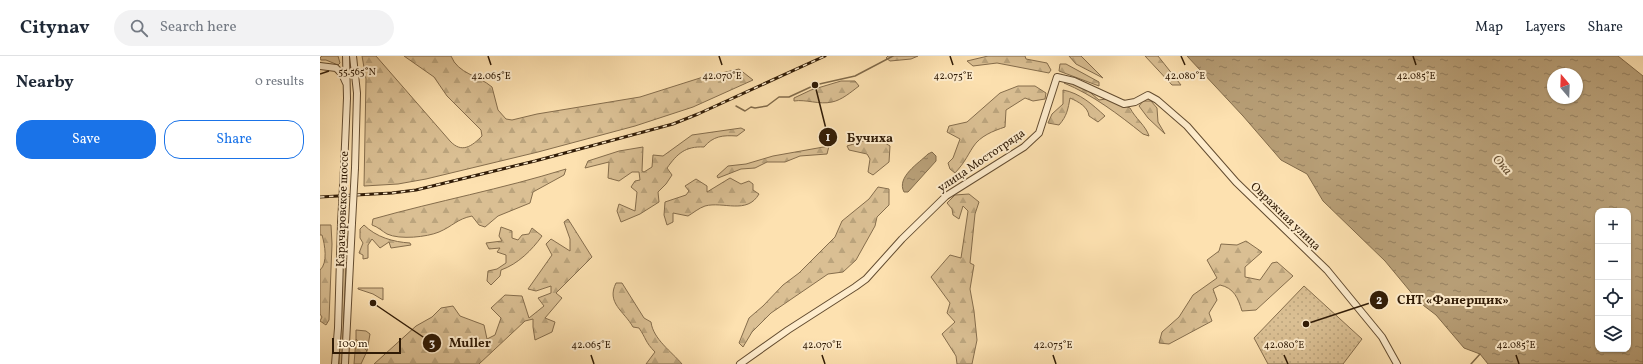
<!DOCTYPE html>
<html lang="en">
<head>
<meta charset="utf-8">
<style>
	body { margin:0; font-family:Vollkorn,serif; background:#f2f2f3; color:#1f2937 }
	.controls { position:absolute; right:12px; bottom:12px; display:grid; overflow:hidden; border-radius:8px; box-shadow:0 1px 3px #0004 }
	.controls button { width:36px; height:36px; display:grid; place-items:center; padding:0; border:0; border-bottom:1px solid #e0e1e3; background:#fff; color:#1f2937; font:20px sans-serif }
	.compass { position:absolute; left:1227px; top:12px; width:36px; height:36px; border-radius:50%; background:#fff; box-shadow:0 1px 3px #0004; rotate:341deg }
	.scale { position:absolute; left:12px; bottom:10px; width:69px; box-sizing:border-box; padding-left:4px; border:2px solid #301b06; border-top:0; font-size:11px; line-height:14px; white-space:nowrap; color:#301b06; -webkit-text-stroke:3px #feeccc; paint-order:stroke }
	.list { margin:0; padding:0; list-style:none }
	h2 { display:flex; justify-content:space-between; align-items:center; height:52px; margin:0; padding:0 16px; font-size:17px }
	h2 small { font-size:13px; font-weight:400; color:#747a83 }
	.actions { display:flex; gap:8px; padding:12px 16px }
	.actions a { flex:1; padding:9px 0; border:1px solid #1a73e8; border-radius:16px; text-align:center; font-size:14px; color:#1a73e8 }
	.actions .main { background:#1a73e8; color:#fff }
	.icon { flex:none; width:22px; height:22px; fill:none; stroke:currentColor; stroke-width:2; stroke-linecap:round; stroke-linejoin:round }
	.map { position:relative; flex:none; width:1323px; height:308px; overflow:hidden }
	header { display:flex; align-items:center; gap:24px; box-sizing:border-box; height:56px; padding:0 20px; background:#fff; border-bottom:1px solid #e0e1e3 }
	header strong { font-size:19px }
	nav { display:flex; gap:22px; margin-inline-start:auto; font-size:14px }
	.search { width:280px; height:36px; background:#f2f2f3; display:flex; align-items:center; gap:10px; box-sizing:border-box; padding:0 14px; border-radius:22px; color:#747a83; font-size:15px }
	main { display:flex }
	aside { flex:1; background:#fff }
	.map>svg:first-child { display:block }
	.grass { fill:#dabf93; stroke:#856d4c }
	.forest { fill:url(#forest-firs); stroke:#856d4c }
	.park { fill:url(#park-dots); stroke:#856d4c }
	.water { fill:url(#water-ripples); stroke:#816a49; fill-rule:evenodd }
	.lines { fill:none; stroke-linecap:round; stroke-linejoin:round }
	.stream { stroke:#816a49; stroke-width:1.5 }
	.minor-casing { stroke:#634c30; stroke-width:8 }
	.minor { stroke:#feeccc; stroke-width:6 }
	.rail-casing { stroke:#301b06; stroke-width:3 }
	.rail { stroke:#feeccc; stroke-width:1.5; stroke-dasharray:4.5; stroke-linecap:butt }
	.minor-bridge-casing { stroke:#634c30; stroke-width:8; stroke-linecap:butt }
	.minor-bridge { stroke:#feeccc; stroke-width:6 }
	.ticks { fill:none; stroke:#301b06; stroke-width:1.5 }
	.labels { text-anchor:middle; stroke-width:4; stroke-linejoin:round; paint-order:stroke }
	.street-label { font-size:12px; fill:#301b06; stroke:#feeccc }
	.water-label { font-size:13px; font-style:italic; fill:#664f33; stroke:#feeccc }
	.ticks-label { font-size:10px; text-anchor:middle; fill:#301b06; stroke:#feeccc; stroke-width:4; stroke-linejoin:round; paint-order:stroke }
	.leader { fill:none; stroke:#301b06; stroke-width:1.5 }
	.callout-dot { fill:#301b06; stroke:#feeccc; stroke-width:1.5 }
	.mark-label { font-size:12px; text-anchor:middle; font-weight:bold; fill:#fff }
	.callout-label { font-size:13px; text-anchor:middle; font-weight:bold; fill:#301b06; stroke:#feeccc; stroke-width:4; stroke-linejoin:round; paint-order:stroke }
</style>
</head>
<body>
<header>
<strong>Citynav</strong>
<div class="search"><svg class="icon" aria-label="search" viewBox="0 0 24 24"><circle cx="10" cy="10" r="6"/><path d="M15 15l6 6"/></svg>Search here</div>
<nav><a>Map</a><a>Layers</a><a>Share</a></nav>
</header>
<main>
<aside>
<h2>Nearby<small>0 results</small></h2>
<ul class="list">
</ul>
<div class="actions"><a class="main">Save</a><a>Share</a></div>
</aside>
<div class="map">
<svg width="1323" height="308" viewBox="0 0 1323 308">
	<defs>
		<pattern id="forest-firs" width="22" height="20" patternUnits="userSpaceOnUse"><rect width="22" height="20" fill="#dabf93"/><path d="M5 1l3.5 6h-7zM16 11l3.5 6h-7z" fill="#bba47d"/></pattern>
		<pattern id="park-dots" width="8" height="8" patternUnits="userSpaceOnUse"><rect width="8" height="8" fill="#dabf93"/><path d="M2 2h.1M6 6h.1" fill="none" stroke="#bba47d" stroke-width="1.8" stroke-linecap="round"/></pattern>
		<pattern id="water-ripples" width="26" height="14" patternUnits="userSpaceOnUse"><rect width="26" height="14" fill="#b79e76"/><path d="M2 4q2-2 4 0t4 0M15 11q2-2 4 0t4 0" fill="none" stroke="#95805f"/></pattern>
	</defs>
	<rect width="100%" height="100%" fill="#fde1b0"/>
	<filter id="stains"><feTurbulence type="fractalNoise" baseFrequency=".005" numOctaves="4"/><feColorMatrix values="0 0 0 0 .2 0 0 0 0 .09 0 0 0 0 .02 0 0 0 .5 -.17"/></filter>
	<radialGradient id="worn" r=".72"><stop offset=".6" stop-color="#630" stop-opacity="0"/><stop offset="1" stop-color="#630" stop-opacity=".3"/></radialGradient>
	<path class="grass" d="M2 0H18L20 7 18 9 6 4H1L0 2Z
		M24 179 27 180 22 308H19Z
		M38 232H63V244L53 238 38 233Z
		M36 274 46 275 50 278 47 295 36 283Z"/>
	<path class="forest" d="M42 0H56L130 85C142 98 152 90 162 80L161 74 127 40 114 21 84 0H131C138 18 158 19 172 31L178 54 186 63 192 64 217 58 320 41 380 22 419 13 433 24 373 51 315 70 218 96 106 123 78 128 44 130 46 23Z
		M568 0H598L591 3 570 5 566 2Z
		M668 0H705L706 3 727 7 731 14 729 17 677 7 653 10 647 5Z
		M749 0H761L783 22 756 8Z
		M825 0H838L861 29H852Z
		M740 8H746L779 26V30L739 15Z
		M521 25H535L539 30C531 36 522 44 512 46 499 49 486 43 474 45V42L491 34Z
		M749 25 764 31 779 44 786 43 810 52C815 62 826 70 829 80L823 78C798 58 773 39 744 27Z
		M698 30H715L726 37 725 43 713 45 705 42 686 54 685 71C673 75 660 80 653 91 646 102 645 106 635 117L630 113 628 107 633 102 640 83 627 76 629 70 647 66 680 37Z
		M743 34C760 37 773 49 785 60L778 66 769 60C768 51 759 46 750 42 748 53 747 60 739 69L728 67 732 58 743 48Z
		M823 45H831L837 52 838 66 845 78 828 62 819 50Z
		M421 72 425 74 417 80C403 79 393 80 384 91 365 90 357 98 347 112L352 119 346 128 338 136 339 146 320 158 301 166 297 155 299 148 315 155 317 136 311 131 315 125 320 124 319 116H312L299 125 288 122 289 106 265 112 268 105 299 95 323 91 322 115 324 116 332 111 333 99 343 100 372 79Z
		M547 84 562 85 570 90 569 106 553 119 548 116 550 103 547 98 529 94 527 90Z
		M509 90 507 98 480 100 465 106H447L435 112 421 113 398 122 397 120 408 110 426 108 453 100Z
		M246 113 244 119 213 136 210 147 178 160 165 171 159 169 152 160C137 163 133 170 119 176 107 181 80 184 67 178 62 175 58 171 52 169L53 163C117 145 182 133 246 113Z
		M410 122 421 128 429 125 433 128V134L439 138C427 159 403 145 385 150 379 152 373 157 368 160L353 157V166L347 169 344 159 345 146 366 139 369 135 365 130 376 123 387 130V136Z
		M558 131 569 133V149L557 161 555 170 536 204 523 216 508 218 451 257 432 276 423 291 419 287 429 262 443 250 463 229 479 217 515 181 522 165 549 143Z
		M649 138 659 146 655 158 650 207 654 209 650 233 654 255 657 284 652 308H637L636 300 622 278 635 266 627 257 630 247 611 221 630 199 641 202 648 155 643 150 639 163 633 159 632 153 627 147 635 139Z
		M248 163 272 201 236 237 242 242 225 262 235 266 232 276 215 284 213 271V263L205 265 159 308H54L96 270 112 261 121 252 133 250 140 260 164 269 167 283 175 279 181 262 171 252 185 239 202 240 209 262 224 250 218 242 231 237V230L216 235 208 233 232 199 226 188 231 183 250 195V183L244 166Z
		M0 169H11L12 188 9 264 6 269 0 265 2 261 0 258V214C8 207 5 189 2 179H0Z
		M44 169C56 181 73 186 90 187L91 189 71 192 69 186 60 192 52 183 48 189V202L43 203V199L39 197 43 187 40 182V173Z
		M181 171 192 175V182L198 184 202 179 209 178 212 172 222 180C212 194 198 208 181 214L180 220 171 229 167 225 168 215 177 213 186 207V199L177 196 180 192 169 193 166 187 182 185 179 180Z
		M926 185 942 196 925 211V221L940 224 952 207 957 206 973 220 936 254 922 255C918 242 914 232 900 229L893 233 897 244 889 257 892 265 849 288 839 287 842 276 859 261 873 239 897 222 887 204 899 195 901 188 917 189Z
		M296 227H302L324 262 331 266C333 283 352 296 362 308H326L335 296C325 286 326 282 319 272L313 271C304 255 286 247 296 227Z
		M36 283 47 295 41 308H34Z"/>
	<path class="park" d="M984 230 1042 283 1023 308H948L934 282Z"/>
	<path class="water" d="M867 0H1298L1323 20V308H1168L1160 298 1144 292 1116 259 1099 246 1065 205 1003 145 987 118 961 104 923 60ZM1233 18H1257V42H1233ZM1278 155H1308V293H1278Z
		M612 96 616 100V105L588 136H584C576 121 599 107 608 98Z"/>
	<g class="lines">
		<path class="stream" d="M416 50 425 55 431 51 435 52 447 50 459 41H469L495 29 535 20 573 0
			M1151 308 1160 298"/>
		<g class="minor-casing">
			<path id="minor" d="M33 0 37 37 35 112
				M0 10 16 12 22 18 26 27
				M24 112 27 42 26 0
				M15 308 18 272 21 167
				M25 308 32 167
				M420 308 468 274 535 231 546 223 582 183 626 140 704 91 719 77 737 21 754 25 804 48 815 46 828 39 837 44 867 70 916 126 1007 214 1062 281 1077 308"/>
		</g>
		<use href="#minor" class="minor"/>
		<g class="rail-casing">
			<path id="rail" d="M0 141 72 137 96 134 215 105 353 68 378 58 505 0"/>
		</g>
		<use href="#rail" class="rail"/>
		<g class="minor-bridge-casing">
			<path id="minor-bridge" d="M21 167 24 112
				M32 167 35 112"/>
		</g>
		<use href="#minor-bridge" class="minor-bridge"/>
	</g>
	<path class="ticks" d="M168 0 171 9M399 0 402 9M630 0 633 9M861 0 865 9M1093 0 1096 9M0 18 9 15M271 299 274 308M502 299 505 308M733 299 736 308M964 299 968 308M1196 299 1199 308"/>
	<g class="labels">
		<g class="street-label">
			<text transform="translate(661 104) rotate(-34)" y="4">улица Мостотряда</text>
			<text transform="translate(22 153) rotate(-88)" y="4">Карачаровское шоссе</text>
			<text transform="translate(966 160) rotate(44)" y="4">Овражная улица</text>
		</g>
		<g class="water-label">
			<text transform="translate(1183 108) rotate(48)" y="5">Ока</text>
		</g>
	</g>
	<g class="ticks-label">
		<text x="37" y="19">55.565°N</text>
		<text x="402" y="23">42.070°E</text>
		<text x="633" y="23">42.075°E</text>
		<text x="865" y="23">42.080°E</text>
		<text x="1096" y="23">42.085°E</text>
		<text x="171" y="23">42.065°E</text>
		<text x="271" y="292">42.065°E</text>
		<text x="502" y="292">42.070°E</text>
		<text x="733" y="292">42.075°E</text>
		<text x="964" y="292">42.080°E</text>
		<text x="1196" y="292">42.085°E</text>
	</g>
	<path class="leader" d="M495 29L508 81M986 268L1059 244M53 247L112 287"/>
	<g class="callout-dot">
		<circle cx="495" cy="29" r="4"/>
		<circle cx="986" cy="268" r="4"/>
		<circle cx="53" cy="247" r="4"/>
		<circle cx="508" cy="81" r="10"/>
		<circle cx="1059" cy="244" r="10"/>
		<circle cx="112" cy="287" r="10"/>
	</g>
	<g class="mark-label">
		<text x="508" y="85">1</text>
		<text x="1059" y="248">2</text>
		<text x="112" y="291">3</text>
	</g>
	<g class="callout-label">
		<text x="550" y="86">Бучиха</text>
		<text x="1133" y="248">СНТ «Фанерщик»</text>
		<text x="150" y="291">Muller</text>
	</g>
	<rect width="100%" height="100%" filter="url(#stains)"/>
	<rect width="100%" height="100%" fill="url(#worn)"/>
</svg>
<div class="controls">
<button>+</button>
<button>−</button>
<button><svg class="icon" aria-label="locate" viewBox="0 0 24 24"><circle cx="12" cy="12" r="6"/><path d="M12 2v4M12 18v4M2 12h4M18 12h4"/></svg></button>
<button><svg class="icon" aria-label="layers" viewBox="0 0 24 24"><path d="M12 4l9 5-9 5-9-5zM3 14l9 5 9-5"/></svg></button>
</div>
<svg class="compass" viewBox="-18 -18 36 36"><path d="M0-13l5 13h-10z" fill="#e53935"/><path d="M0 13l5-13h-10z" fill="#747a83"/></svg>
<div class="scale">100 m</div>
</div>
</main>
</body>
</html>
